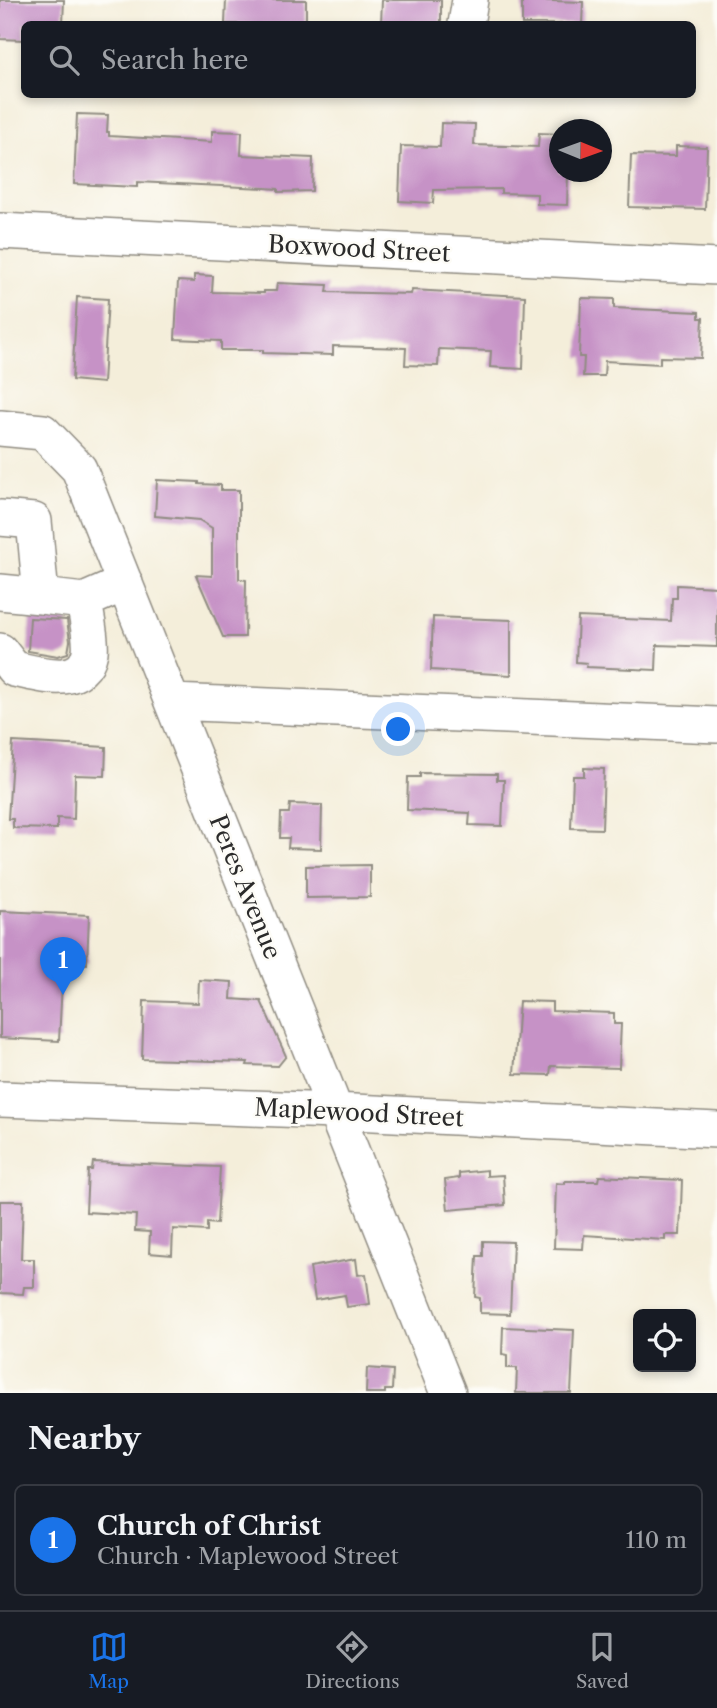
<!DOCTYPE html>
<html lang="en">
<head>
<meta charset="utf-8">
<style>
	body { margin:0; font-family:"Libre Caslon Text",serif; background:#20242c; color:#f1f3f6 }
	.controls { position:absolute; right:21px; bottom:21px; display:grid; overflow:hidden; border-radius:10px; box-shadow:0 4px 10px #0003 }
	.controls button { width:63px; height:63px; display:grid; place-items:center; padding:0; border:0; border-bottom:2px solid #363941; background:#171b24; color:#f1f3f6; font:35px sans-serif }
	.compass { position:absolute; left:549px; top:119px; width:63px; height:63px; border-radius:50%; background:#171b24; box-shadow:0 4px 10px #0003; rotate:91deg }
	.you { position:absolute; left:399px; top:730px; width:24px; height:24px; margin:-18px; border:5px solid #fff; border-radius:50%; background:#1a73e8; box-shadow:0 0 0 10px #1a73e833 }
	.badge { display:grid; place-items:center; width:46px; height:46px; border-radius:50%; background:#1a73e8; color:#fff; font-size:23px; font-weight:700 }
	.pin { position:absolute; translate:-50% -58px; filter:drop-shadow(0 2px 4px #0008) }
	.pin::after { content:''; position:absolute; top:37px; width:24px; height:21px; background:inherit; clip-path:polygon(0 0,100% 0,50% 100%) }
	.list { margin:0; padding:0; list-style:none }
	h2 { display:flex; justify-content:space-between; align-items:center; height:91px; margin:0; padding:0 28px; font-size:30px }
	h2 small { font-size:23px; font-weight:400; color:#9ea1a6 }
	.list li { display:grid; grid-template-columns:46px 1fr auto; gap:21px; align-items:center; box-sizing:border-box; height:112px; margin:0 14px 14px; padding:0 14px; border:2px solid #363941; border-radius:10px }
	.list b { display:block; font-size:26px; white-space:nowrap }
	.list p { margin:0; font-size:23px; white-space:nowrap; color:#9ea1a6 }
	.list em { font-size:23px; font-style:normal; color:#9ea1a6 }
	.icon { flex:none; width:38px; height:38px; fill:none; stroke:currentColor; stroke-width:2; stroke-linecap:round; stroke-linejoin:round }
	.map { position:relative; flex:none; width:717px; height:1393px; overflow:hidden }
	.search { position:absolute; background:#171b24; box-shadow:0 4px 10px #0003; left:21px; right:21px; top:21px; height:77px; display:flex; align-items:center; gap:18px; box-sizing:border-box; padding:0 24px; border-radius:10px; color:#9ea1a6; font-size:26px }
	.sheet { height:217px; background:#171b24 }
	nav { display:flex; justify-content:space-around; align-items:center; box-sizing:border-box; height:98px; border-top:2px solid #363941; background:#171b24; font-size:19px; color:#9ea1a6 }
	nav a { display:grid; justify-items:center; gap:4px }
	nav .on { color:#1a73e8 }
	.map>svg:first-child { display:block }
	.building { fill:#c692c6 }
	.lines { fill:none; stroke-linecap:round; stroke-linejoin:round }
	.minor-casing { stroke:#908c82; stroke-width:38 }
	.minor { stroke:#fff; stroke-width:35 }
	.labels { text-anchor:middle; stroke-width:5; stroke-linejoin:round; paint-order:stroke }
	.street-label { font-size:24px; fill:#2b2b2b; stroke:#fdfcf7 }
</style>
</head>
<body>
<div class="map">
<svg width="717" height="1393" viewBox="0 0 717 1393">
	<rect width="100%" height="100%" fill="#fdfcf7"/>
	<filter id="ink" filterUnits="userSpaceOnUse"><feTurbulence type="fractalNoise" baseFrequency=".0143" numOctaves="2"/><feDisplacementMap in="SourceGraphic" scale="14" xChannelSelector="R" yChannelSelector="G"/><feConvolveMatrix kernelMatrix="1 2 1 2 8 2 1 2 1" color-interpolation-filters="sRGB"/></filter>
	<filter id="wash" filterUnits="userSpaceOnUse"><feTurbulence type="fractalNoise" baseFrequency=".00686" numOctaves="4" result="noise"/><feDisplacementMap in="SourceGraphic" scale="28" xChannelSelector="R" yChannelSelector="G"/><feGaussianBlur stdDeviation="1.57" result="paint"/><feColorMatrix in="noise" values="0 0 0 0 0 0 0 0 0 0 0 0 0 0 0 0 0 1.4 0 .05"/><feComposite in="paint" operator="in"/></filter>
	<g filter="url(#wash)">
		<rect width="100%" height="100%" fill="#f4eeda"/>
		<g id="blocks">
			<path class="building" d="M0 0H64L63 24H24V40L0 39Z
				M226 0H306V24H225Z
				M382 0H441V24H381Z
				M522 0 583 2 582 24H522Z
				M77 114 108 115 107 132H109V136L212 142V131L242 132 241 155 313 158 312 191 278 192V189L265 188 137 182V187L74 184Z
				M441 123 475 124 474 145 538 147 539 133 559 134V172H568L567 205 537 204V194L501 193V189L434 190 433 203 399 201 401 146 440 147Z
				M676 146 707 147 705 209 629 207 631 155 676 156Z
				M194 275 213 276 212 292 264 293V291H276L277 283 328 285 327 292 411 294 412 290 525 296 523 369 490 367 491 351 439 349 438 366 405 365 406 348 333 346V355L263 353V350H221V341L175 339 178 281 194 282Z
				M77 297 108 299 103 383 72 380Z
				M581 298 614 299V308L699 312V318H703L701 358 660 357V364L605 361 604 376H583L584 357H579Z
				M157 480 199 482V484L221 485V490H239V579L246 580 245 637H223L196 575 212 576V528L199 520 155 516Z
				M677 585 717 587V647L657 645 656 670 586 667 587 663 576 662 578 617 671 621 672 598H677Z
				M433 617 511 620V675L431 670Z
				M30 618 67 620 70 641 68 653 58 656 28 651Z
				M13 742 106 747 105 776 75 775 74 819 57 818V829L13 828V819H8Z
				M584 768 604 769 602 829 571 828 573 776H584Z
				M420 773 497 774V780H504L502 826 469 825 470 813 407 810 408 777H420Z
				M290 804 322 805 321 849 288 848 289 838H280L281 813H289Z
				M370 865V897L306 898V866Z
				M0 911 89 915 87 964 63 963 59 1041 0 1038Z
				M199 980 232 982 231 999 261 1001 286 1056 278 1066 247 1065 248 1062 142 1059 144 1001 198 1003Z
				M519 1001 552 1002V1011L614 1013V1024H621L619 1068 551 1066 550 1075 514 1074Z
				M93 1162 220 1167 217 1224 207 1223V1231L173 1229 172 1255 149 1253 150 1232 135 1231 136 1215 86 1212 88 1170H92Z
				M487 1170V1176L503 1175 505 1205 448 1210 445 1180 459 1178V1173Z
				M599 1176 682 1180 680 1235H665V1240L584 1235 583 1249 554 1248 556 1183 565 1184V1181H598Z
				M0 1201H23L21 1259H34V1287H24L23 1294 0 1293Z
				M483 1241 513 1242 510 1314 480 1313V1298L475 1297 477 1256H483Z
				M356 1259 358 1275 366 1274 370 1304 347 1307 345 1295 315 1300 310 1267Z
				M503 1327 574 1330 571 1393H516L517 1368H507V1355L502 1354Z
				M367 1368 393 1370 392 1390H385V1393H366Z"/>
		</g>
	</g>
	<g filter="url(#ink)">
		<use href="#blocks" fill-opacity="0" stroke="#908c82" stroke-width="2"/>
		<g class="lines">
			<g class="minor-casing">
				<path id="minor" d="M466 24 470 0
					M0 231 717 267
					M0 428 43 432 79 469 448 1393
					M0 518 34 521 41 596 84 601 125 583
					M0 592 41 596
					M0 651 14 669C40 674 83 689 90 652 92 637 86 616 84 601
					M172 702 717 725
					M0 1099 334 1111 717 1130"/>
			</g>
			<use href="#minor" class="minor"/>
		</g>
	</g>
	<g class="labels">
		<g class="street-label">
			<text transform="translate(359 249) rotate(3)" y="8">Boxwood Street</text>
			<text transform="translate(245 887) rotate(68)" y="8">Peres Avenue</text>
			<text transform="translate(359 1113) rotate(3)" y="8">Maplewood Street</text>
		</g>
	</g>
</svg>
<div class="controls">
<button><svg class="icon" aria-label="locate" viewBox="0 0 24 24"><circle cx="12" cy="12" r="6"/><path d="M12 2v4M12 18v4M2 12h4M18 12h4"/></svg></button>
</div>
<svg class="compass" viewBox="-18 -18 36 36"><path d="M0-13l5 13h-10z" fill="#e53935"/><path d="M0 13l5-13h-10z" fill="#9ea1a6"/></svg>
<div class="you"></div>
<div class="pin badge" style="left:63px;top:995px">1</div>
<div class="search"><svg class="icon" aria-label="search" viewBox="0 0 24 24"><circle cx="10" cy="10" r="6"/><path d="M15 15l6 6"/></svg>Search here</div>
</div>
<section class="sheet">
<h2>Nearby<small></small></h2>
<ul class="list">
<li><span class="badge">1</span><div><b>Church of Christ</b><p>Church · Maplewood Street</p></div><em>110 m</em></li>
</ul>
</section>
<nav>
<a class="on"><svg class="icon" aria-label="map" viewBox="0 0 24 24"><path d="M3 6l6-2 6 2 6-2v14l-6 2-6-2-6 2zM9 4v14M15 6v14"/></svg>Map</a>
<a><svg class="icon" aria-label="directions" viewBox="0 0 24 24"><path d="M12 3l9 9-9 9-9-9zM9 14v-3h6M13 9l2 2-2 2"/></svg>Directions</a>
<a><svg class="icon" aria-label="saved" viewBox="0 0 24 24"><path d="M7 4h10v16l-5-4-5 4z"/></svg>Saved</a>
</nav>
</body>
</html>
